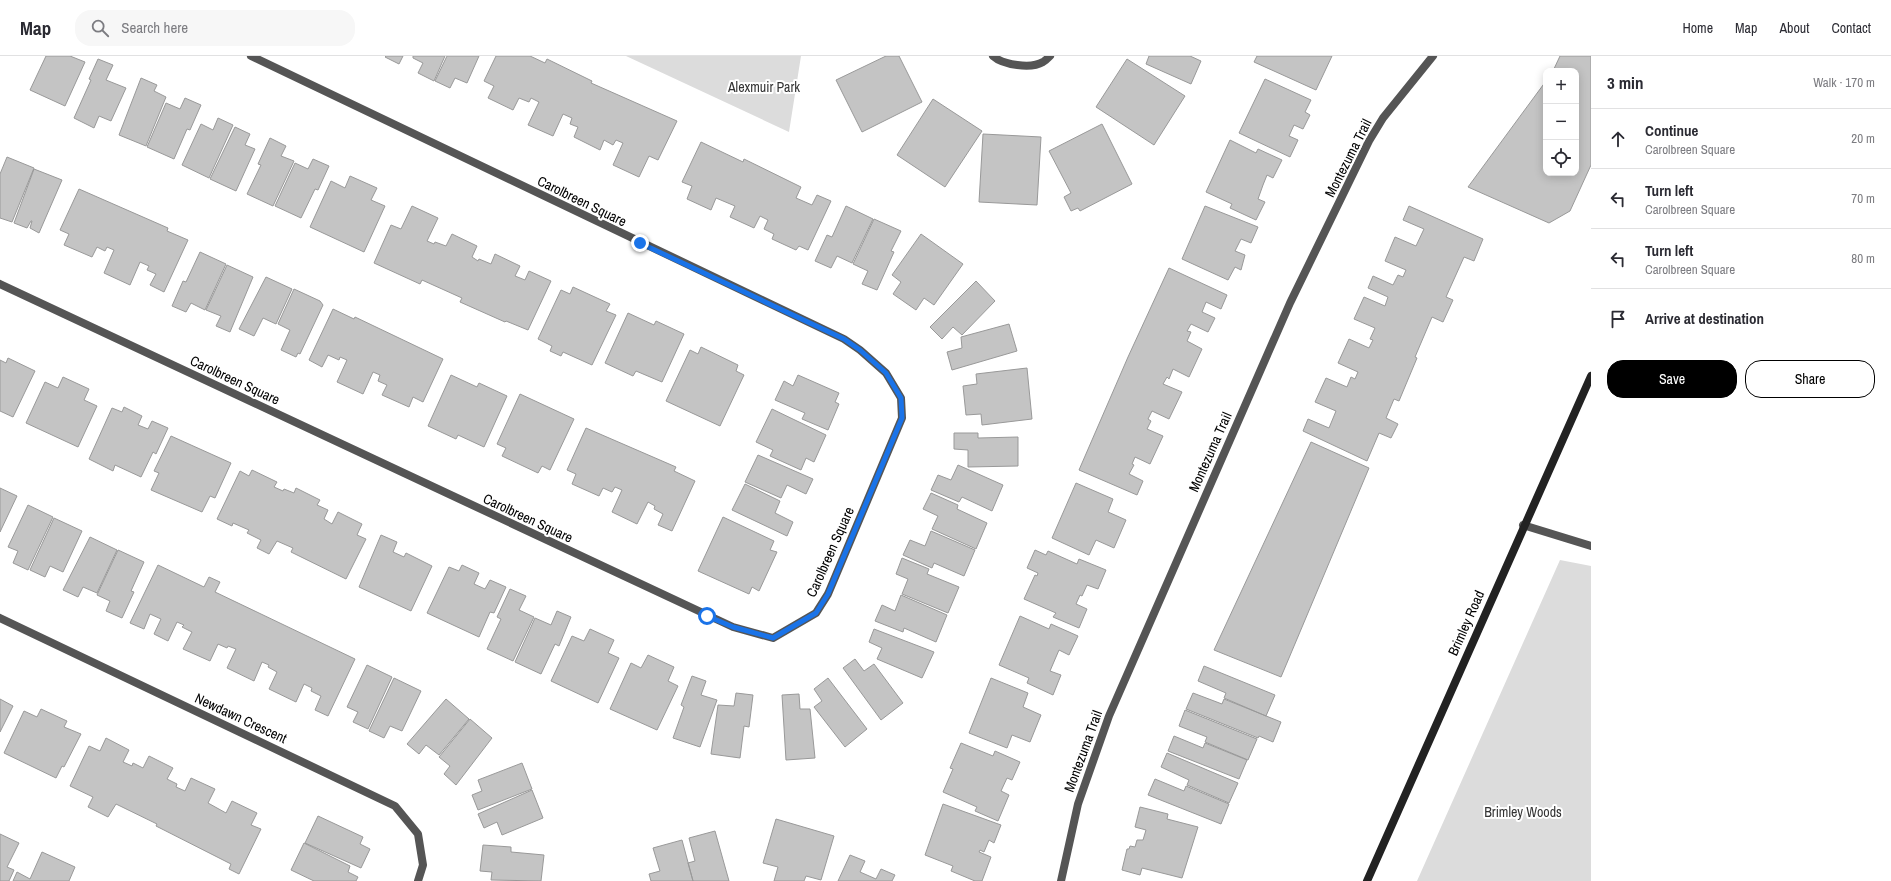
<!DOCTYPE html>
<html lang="en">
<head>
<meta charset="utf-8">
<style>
	body { margin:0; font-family:"Archivo Narrow",sans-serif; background:#f7f7f7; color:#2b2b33 }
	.controls { position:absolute; right:12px; top:12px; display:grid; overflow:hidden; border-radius:8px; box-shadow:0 2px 10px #0003 }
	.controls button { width:36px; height:36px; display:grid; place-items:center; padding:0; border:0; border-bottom:1px solid #e1e1e2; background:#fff; color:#2b2b33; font:20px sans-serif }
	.stop { position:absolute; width:12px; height:12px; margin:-9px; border:3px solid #1a73e8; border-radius:50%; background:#fff }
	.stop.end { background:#1a73e8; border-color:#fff; box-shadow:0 1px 4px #0008 }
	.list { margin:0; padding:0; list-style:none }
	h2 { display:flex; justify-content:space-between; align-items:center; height:52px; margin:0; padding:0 16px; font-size:17px }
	h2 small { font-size:13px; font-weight:400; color:#7c7c81 }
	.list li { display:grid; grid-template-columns:26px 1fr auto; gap:12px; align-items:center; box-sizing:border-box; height:60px; padding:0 16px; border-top:1px solid #e1e1e2 }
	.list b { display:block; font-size:15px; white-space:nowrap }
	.list p { margin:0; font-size:13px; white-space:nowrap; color:#7c7c81 }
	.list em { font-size:13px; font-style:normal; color:#7c7c81 }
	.actions { display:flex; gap:8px; padding:12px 16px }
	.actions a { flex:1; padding:9px 0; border:1px solid #000; border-radius:16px; text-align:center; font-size:14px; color:#000 }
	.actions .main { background:#000; color:#fff }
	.icon { flex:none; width:22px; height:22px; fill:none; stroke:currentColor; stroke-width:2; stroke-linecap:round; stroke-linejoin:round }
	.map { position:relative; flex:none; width:1591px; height:825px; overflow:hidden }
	header { display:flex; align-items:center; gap:24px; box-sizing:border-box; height:56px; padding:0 20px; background:#fff; border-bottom:1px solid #e1e1e2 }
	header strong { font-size:19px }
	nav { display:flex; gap:22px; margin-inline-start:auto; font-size:14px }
	.search { width:280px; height:36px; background:#f7f7f7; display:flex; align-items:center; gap:10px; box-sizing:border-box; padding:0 14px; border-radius:16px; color:#7c7c81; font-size:15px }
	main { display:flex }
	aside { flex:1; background:#fff }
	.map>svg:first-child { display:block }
	.green { fill:#dcdcdc }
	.building { fill:#c4c4c4; stroke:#999 }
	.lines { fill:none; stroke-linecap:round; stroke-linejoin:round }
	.service { stroke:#555; stroke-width:8 }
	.minor { stroke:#555; stroke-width:8 }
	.secondary { stroke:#222; stroke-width:8 }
	.route { stroke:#1a73e8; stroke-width:5 }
	.labels { text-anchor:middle; stroke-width:4; stroke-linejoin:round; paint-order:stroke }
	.park-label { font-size:14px; fill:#333; stroke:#fff }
	.street-label { font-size:14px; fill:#000; stroke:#fff }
</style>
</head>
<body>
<header>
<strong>Map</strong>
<div class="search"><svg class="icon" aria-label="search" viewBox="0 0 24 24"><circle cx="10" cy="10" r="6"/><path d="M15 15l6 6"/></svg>Search here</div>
<nav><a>Home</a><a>Map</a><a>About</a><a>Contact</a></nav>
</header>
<main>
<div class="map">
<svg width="1591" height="825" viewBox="0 0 1591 825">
	<rect width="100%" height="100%" fill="#fff"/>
	<path class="green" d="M626 0H801L789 76Z
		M1560 504 1591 510V825H1417Z"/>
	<path class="building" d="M46 0H70L85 6 65 50 30 34Z
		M386 0H403L399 8 385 1Z
		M413 0H445L434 25 418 17 423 7 413 2Z
		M447 0H479L467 27 455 22 450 32 435 25Z
		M496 0H530L545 7 547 3 592 25 591 27 677 65 658 104 649 100 639 121 613 109 623 87 616 84 613 89 604 84 600 94 574 81 578 71 570 68 572 62 563 58 553 80 528 69 539 46 531 42 529 46 519 42 513 54 488 42 494 30 484 25Z
		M886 0H899L922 46 862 76 836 24Z
		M1149 0H1190L1201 5 1191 28 1146 8Z
		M1257 0H1332L1316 34 1254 6Z
		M1560 0H1591V109L1570 155 1549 167 1468 131 1546 25V117H1576V15H1553Z
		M98 3 113 9 106 24 126 32 111 65 99 60 94 72 74 62 91 24 89 23Z
		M1127 3 1185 40 1154 89 1096 51Z
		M141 22 157 29 154 35 166 41 146 90 119 79Z
		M1265 23 1311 44 1305 56 1310 59 1303 73 1294 69 1289 80 1298 84 1290 101 1239 77Z
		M185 42 201 49 190 74 187 73 174 103 147 91 166 47 180 53Z
		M933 43 982 75 945 131 897 99Z
		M218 62 233 69 209 122 182 109 201 68 213 74Z
		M1102 68 1132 128 1080 155 1078 152 1071 155 1064 141 1071 137 1049 95Z
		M235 71 250 78 245 89 255 93 236 135 210 123Z
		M983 78 1041 81 1037 149 979 146Z
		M270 82 286 90 281 100 294 105 273 150 247 138 261 109 258 108Z
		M1230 84 1256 97 1258 93 1282 104 1273 122 1267 119 1263 129 1258 143 1265 146 1256 164 1230 152 1232 148 1206 136Z
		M701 86 743 106 744 103 801 131 796 142 812 149 817 139 831 145 808 194 799 190 796 194 772 183 774 178 764 173 768 164 760 160 754 172 730 161 735 150 716 142 711 154 687 143 692 130 682 126Z
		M7 101 34 112 12 166 0 162V118Z
		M313 103 329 110 318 134 315 133 301 162 275 150 295 107 308 113Z
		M34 113 62 124 39 177 30 172 32 165H31L27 172 14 167Z
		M350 120 377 132 371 144 385 150 364 196 310 171 331 125 345 132Z
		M79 133 168 172 167 175 188 184 164 236 150 229 156 218 147 214 149 210 140 206 130 229 104 217 114 194 107 191 105 195 97 191 92 201 64 189 69 178 60 174Z
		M412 150 438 162 427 185 434 188 435 186 446 190 452 178 477 190 472 201 478 205 479 203 491 208 495 198 520 210 515 220 525 224 529 215 551 225 528 274 506 265 505 266 460 246 462 242 422 224 420 228 374 207 391 169 401 173Z
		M846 150 873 163 852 207 837 200 831 212 815 205 827 179 832 181Z
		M1205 150 1258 171 1251 187 1241 183 1235 195 1245 199 1241 214 1235 211 1228 224 1182 203Z
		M1409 150 1483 183 1474 205 1464 201 1446 241 1453 244 1443 266 1432 261 1415 301 1417 302 1399 345 1394 343 1386 362 1398 368 1391 382 1379 377 1367 405 1303 375 1308 363 1329 372 1336 355 1315 346 1326 322 1347 331 1351 321 1355 323 1358 316 1338 307 1349 283 1369 292 1373 284 1370 283 1375 272 1354 263 1364 241 1385 250 1388 241 1368 232 1373 220 1393 229 1398 219 1403 221 1406 214 1385 205 1395 181 1416 190 1424 173 1403 164Z
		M874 163 901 175 891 195 894 196 877 234 862 228 868 215 853 208Z
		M921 178 963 208 934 249 924 242 916 254 893 238 901 226 892 219Z
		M200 196 226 208 205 254 191 247 186 256 172 250 183 225 186 226Z
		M227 209 253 221 230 276 216 270 221 260 206 254Z
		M1169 212 1227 239 1221 253 1206 246 1202 256 1215 262 1208 276 1191 268 1187 275 1191 276 1187 285 1202 293 1189 321 1173 313 1169 323 1167 321 1163 328 1182 336 1169 363 1152 355 1148 363 1151 365 1147 373 1163 380 1150 408 1135 401 1132 408 1134 409 1129 418 1143 425 1137 439 1079 414 1128 301Z
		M266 221 292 233 276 268 263 262 254 280 239 273Z
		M976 225 995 245 962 279 953 271 942 283 930 271Z
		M573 231 610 248 606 255 616 259 592 309 563 296 561 300 550 295 552 290 538 283 561 234 570 238Z
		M294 233 320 245 323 249 300 298 298 297 296 301 281 294 290 274 278 268Z
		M333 253 354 263 355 261 443 303 423 346 413 341 409 351 382 339 387 329 378 325 380 319 373 316 363 338 337 326 347 304 340 301 339 304 328 299 322 311 309 304Z
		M628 257 654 269 656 265 684 278 662 326 636 315 633 320 605 307Z
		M1009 268 1017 295 952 314 947 296 962 292 961 281Z
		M701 291 738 309 736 315 744 319 720 370 666 345 690 294 698 298Z
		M8 302 35 315 13 361 0 355V304L6 307Z
		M1027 312 1032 363 982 369 981 358 966 359 963 330 977 328 976 318Z
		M451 319 477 331 479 327 507 340 484 391 458 379 456 383 428 370Z
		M798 319 839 337 835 346 839 348 828 374 802 363 805 357 775 344 784 325 793 330Z
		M63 321 89 333 84 344 97 350 78 391 26 367 45 326 58 332Z
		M520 338 574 363 550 414 542 410 538 417 502 400 506 392 497 388Z
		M124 351 142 360 138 369 148 373 152 365 168 372 156 398 153 396 141 421 115 409 113 415 89 403 112 352 122 356Z
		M772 353 826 379 814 406 806 402 801 414 770 400 773 394 756 386Z
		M586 372 676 411 674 415 695 425 672 475 658 469 663 458 654 453 655 450 648 446 637 468 612 456 622 434 615 431 612 436 603 432 599 440 572 428 576 418 567 414Z
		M954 377H978V382L1018 381V410L968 411V394L954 393Z
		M171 380 231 407 215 442 210 440 202 456 151 434 159 417 154 415Z
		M1311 386 1369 412 1281 621 1214 594Z
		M758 399 813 423 806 438 787 429 781 442 745 426Z
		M958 409 1003 429 992 455 962 441 959 446 931 434 938 419 951 424Z
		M252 414 277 426 274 431 283 435 284 433 294 437 296 432 320 444 317 449 328 454 324 463 332 468 338 456 362 468 357 479 366 483 346 523 291 496 293 492 277 485 269 498 257 492 261 484 247 477 249 474 233 467 232 470 217 463 240 415 249 420Z
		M1076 427 1113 443 1108 456 1126 464 1114 492 1096 484 1089 499 1052 482Z
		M745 428 780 445 775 457 793 466 787 480 732 454Z
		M0 432 17 440 0 476Z
		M931 437 958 449 957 453 987 467 976 493 932 473 938 460 923 453Z
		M28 449 53 461 28 514 13 507 18 495 8 491Z
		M723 461 774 485 770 494 777 496 759 535 752 531 749 538 698 515Z
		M54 462 82 475 63 516 50 510 45 521 30 514Z
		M931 475 975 494 964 520 934 507 932 512 903 499 910 484 925 490Z
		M381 479 397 486 393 496 404 501 406 497 432 510 411 555 359 531Z
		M90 481 117 494 97 537 83 531 78 541 63 534Z
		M118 494 144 506 131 535 134 536 122 562 106 555 110 545 97 539Z
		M1035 494 1046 499 1048 495 1077 508 1079 503 1106 514 1098 533 1087 529 1082 540 1080 539 1076 548 1087 553 1079 572 1053 561 1056 557 1024 543 1035 519 1037 520 1038 517 1027 512Z
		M902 502 929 513 927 518 959 531 948 557 902 538 908 523 896 518Z
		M158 509 204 531 209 521 220 526 215 536 355 603 328 660 315 654 321 640 311 635 312 632 304 628 296 646 269 633 277 616 268 611 269 609 262 606 254 625 227 612 236 593 228 590 227 592 218 588 210 605 183 593 192 576 182 571 184 569 177 566 168 585 154 578 161 563 150 558 144 573 130 567Z
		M462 509 479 517 474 528 485 533 490 524 506 531 494 557 490 556 479 581 427 557 449 511 459 515Z
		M510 533 526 540 519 554 534 561 513 605 487 593 501 563 497 561Z
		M901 539 947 559 936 586 904 572 903 576 875 565 882 549 895 555Z
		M557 555 571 561 559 590 555 588 541 618 515 606 535 562 551 569Z
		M1020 560 1049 573 1051 568 1078 580 1069 599 1059 594 1050 615 1061 619 1053 639 1027 627 1029 622 999 609Z
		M590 573 614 584 608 597 619 602 598 647 551 625 572 580 584 585Z
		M874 573 934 596 922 622 877 603 882 592 869 586Z
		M648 599 674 611 668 625 678 630 657 674 610 653 631 607 641 612Z
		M855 603 864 615 874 608 903 647 881 664 843 612Z
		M367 609 392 621 368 673 353 666 358 656 347 651Z
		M1204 610 1275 639 1266 660 1224 642 1226 637 1198 625Z
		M692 620 706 625 701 639 717 644 700 691 673 682 684 651 681 649Z
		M394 622 421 635 402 675 390 670 384 682 369 675Z
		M828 622 867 673 845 691 814 651 822 645 814 633Z
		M991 622 1028 637 1023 651 1041 659 1030 686 1012 679 1007 692 969 677Z
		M736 637 753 639 749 671 744 670 740 702 711 698 718 649 734 650Z
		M1193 637 1222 648 1224 643 1281 666 1273 686 1259 680 1258 682 1186 653Z
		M799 638 800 653H810L815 702 786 704 782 639Z
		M0 643 13 650 0 676Z
		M446 643 469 663 439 699 426 689 419 698 407 688Z
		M41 653 67 665 64 671 81 678 64 711 62 710 56 722 4 697 24 655 37 661Z
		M1185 654 1257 683 1248 704 1205 686 1207 681 1179 670Z
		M470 663 492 682 456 729 444 718 450 710 439 701Z
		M1174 680 1203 692 1205 687 1247 704 1239 723 1168 695Z
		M106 682 129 694 123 706 132 710 133 707 143 712 149 700 173 712 167 723 177 728 176 731 185 735 191 722 215 733 208 747 226 757 232 745 257 757 251 769 261 773 239 818 229 813 231 808 156 770 157 768 116 748 108 761 88 751 93 741 70 730 89 690 100 695Z
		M961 687 993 700 995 695 1020 706 1012 724 1007 722 1001 735 1009 739 998 765 975 755 977 751 943 736 953 713 950 712Z
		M1167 697 1238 727 1229 747 1187 729 1189 724 1161 711Z
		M522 707 532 733 478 754 472 739 482 735 478 724Z
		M1155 723 1184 735 1186 730 1229 748 1221 768 1148 739Z
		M532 734 543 762 502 779 497 766 484 772 478 758Z
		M943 748 1001 769 994 787 989 784 984 796 980 794 979 796 991 801 982 825H975L951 815 953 810 925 799Z
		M1140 751 1168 758 1167 763 1198 771 1182 822 1142 812 1140 819 1122 814 1127 793H1129L1130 790 1135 791 1137 784H1143L1146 774 1135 771Z
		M318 760 363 781 360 788 370 793 361 812 305 787Z
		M776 763 834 780 821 824 806 820 804 825H774L778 811 763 807Z
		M715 775 729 825H693L688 807 695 805 689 782Z
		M0 778 19 787 7 811 14 814 9 825H0Z
		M682 784 693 825H651L649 818 660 815 653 792Z
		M304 787 350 810 348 816 358 821 356 825H314L291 814Z
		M483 789 511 791V796L544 799 541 825 491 824 492 816 480 815Z
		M42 796 75 811 69 825H13L17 816 30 823Z
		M850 799 865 805 860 816 876 823 881 813 895 819 892 825H838Z"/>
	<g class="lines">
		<path class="service" d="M1523 469 1591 490"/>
		<path class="minor" d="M993 0C1003 9 1031 13 1043 6 1045 5 1048 2 1050 0
			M0 228 733 571 773 582 816 557 828 538 902 362 901 342 886 317 860 294 844 283 251 0
			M0 562 395 750 418 778 423 809 418 825
			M1061 825 1078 748 1109 660 1290 247 1369 85 1383 62 1433 0"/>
		<path class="secondary" d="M1367 825 1591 320"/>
	</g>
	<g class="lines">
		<path class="route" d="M640 187 844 283 860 294 886 317 901 342 902 362 828 538 816 557 773 582 733 571 707 560"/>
	</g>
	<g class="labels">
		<g class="park-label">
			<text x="764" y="36">Alexmuir Park</text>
			<text x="1523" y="761">Brimley Woods</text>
		</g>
		<g class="street-label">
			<text transform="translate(1348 102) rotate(-63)" y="5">Montezuma Trail</text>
			<text transform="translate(582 145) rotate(26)" y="5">Carolbreen Square</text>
			<text transform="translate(235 324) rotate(25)" y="5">Carolbreen Square</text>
			<text transform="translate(1210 396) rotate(-66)" y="5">Montezuma Trail</text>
			<text transform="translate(528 462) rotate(25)" y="5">Carolbreen Square</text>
			<text transform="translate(830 496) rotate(-66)" y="5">Carolbreen Square</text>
			<text transform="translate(1466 567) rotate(-66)" y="5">Brimley Road</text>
			<text transform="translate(241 662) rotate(25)" y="5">Newdawn Crescent</text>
			<text transform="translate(1083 695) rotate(-70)" y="5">Montezuma Trail</text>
		</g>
	</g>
</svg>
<div class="controls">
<button>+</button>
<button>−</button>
<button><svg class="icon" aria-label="locate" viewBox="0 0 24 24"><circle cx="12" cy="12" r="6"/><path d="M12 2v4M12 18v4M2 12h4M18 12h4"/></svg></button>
</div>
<div class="stop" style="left:707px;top:560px"></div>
<div class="stop end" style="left:640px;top:187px"></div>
</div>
<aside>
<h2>3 min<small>Walk · 170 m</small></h2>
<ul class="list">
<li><svg class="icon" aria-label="ahead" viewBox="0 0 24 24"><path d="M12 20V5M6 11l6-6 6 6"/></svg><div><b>Continue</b><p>Carolbreen Square</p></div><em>20 m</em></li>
<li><svg class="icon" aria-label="left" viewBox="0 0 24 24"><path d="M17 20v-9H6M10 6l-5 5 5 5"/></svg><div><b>Turn left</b><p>Carolbreen Square</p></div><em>70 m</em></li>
<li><svg class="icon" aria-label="left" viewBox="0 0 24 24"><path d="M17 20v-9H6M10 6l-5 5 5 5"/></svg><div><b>Turn left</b><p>Carolbreen Square</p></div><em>80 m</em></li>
<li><svg class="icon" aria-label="arrive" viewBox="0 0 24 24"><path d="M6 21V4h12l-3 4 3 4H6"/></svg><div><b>Arrive at destination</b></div></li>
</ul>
<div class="actions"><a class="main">Save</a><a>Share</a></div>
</aside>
</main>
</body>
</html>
